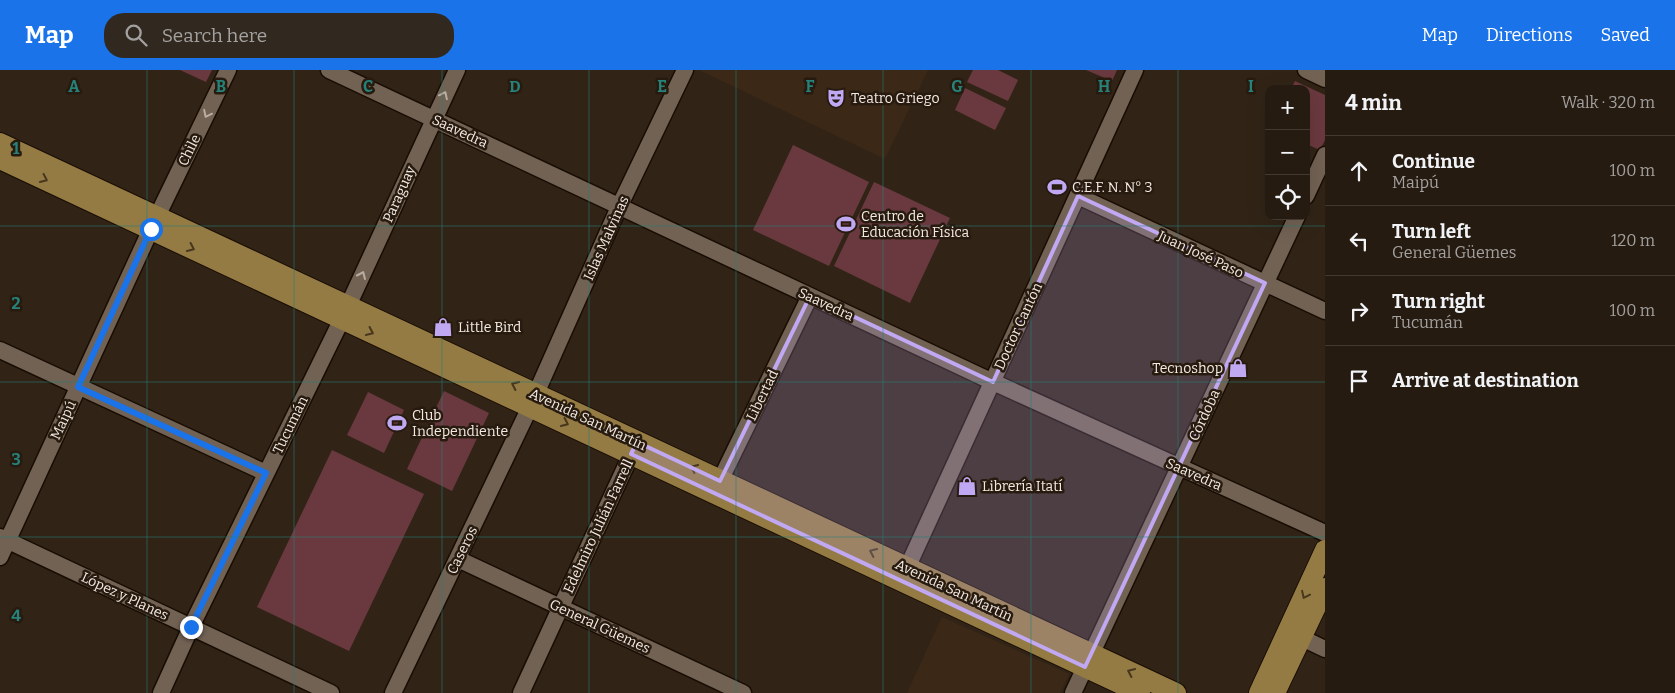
<!DOCTYPE html>
<html lang="en">
<head>
<meta charset="utf-8">
<style>
	body { margin:0; font-family:Bitter,serif; background:#31281f; color:#f1f3f6 }
	.controls { position:absolute; right:15px; top:15px; display:grid; overflow:hidden; border-radius:10px; box-shadow:0 5px 20px #0002 }
	.controls button { width:45px; height:45px; display:grid; place-items:center; padding:0; border:0; border-bottom:1px solid #423931; background:#251b11; color:#f1f3f6; font:25px sans-serif }
	.stop { position:absolute; width:15px; height:15px; margin:-11px; border:4px solid #1a73e8; border-radius:50%; background:#fff }
	.stop.end { background:#1a73e8; border-color:#fff; box-shadow:0 1px 5px #0008 }
	.list { margin:0; padding:0; list-style:none }
	h2 { display:flex; justify-content:space-between; align-items:center; height:65px; margin:0; padding:0 20px; font-size:21px }
	h2 small { font-size:16px; font-weight:400; color:#a3a19f }
	.list li { display:grid; grid-template-columns:32px 1fr auto; gap:15px; align-items:center; box-sizing:border-box; height:70px; padding:0 20px; border-top:1px solid #423931 }
	.list b { display:block; font-size:19px; white-space:nowrap }
	.list p { margin:0; font-size:16px; white-space:nowrap; color:#a3a19f }
	.list em { font-size:16px; font-style:normal; color:#a3a19f }
	.icon { flex:none; width:28px; height:28px; fill:none; stroke:currentColor; stroke-width:2; stroke-linecap:round; stroke-linejoin:round }
	.map { position:relative; flex:none; width:1325px; height:623px; overflow:hidden }
	header { display:flex; align-items:center; gap:30px; box-sizing:border-box; height:70px; padding:0 25px; background:#1a73e8; color:#fff }
	header strong { font-size:24px }
	nav { display:flex; gap:28px; margin-inline-start:auto; font-size:18px }
	.search { width:350px; height:45px; background:#31281f; display:flex; align-items:center; gap:12px; box-sizing:border-box; padding:0 18px; border-radius:20px; color:#a3a19f; font-size:19px }
	main { display:flex }
	aside { flex:1; background:#251b11 }
	.map>svg:first-child { display:block }
	.built { fill:#3b2817 }
	.green { fill:#6a393f }
	.lines { fill:none; stroke-linecap:round; stroke-linejoin:round }
	.minor-casing { stroke:#190d03; stroke-width:19 }
	.major-casing { stroke:#190d03; stroke-width:22 }
	.minor { stroke:#726254; stroke-width:16 }
	.major { stroke:#947a43; stroke-width:20 }
	.oneway { stroke:#baada2 }
	.oneway2 { stroke:#48371e }
	.route { stroke:#1a73e8; stroke-width:6 }
	.marked { fill:#c0a8f3; fill-opacity:0.2; stroke:#c0a8f3; stroke-width:4; stroke-linejoin:round }
	.grid { fill:none; stroke:#26827a; stroke-width:1; stroke-opacity:0.55 }
	.labels { text-anchor:middle; stroke-width:5; stroke-linejoin:round; paint-order:stroke }
	.poi-label { font-size:14px; fill:#f4eae2; stroke:#271a0e; text-anchor:start }
	.street-label { font-size:14px; fill:#f4eae2; stroke:#271a0e }
	.grid-label { font-size:16px; text-anchor:middle; font-weight:bold; fill:#26827a; stroke:#271a0e; stroke-width:5; stroke-linejoin:round; paint-order:stroke }
</style>
</head>
<body>
<header>
<strong>Map</strong>
<div class="search"><svg class="icon" aria-label="search" viewBox="0 0 24 24"><circle cx="10" cy="10" r="6"/><path d="M15 15l6 6"/></svg>Search here</div>
<nav><a>Map</a><a>Directions</a><a>Saved</a></nav>
</header>
<main>
<div class="map">
<svg width="1325" height="623" viewBox="0 0 1325 623">
	<rect width="100%" height="100%" fill="#312417"/>
	<path class="built" d="M699 0H928L885 89Z
		M942 547 1069 604 1060 623H907Z"/>
	<path class="green" d="M180 0H212L206 12Z
		M973 0H998L1018 10 1008 31 967 12Z
		M1086 0H1117L1112 11Z
		M1295 11 1325 25V70L1320 80 1306 74V19H1291Z
		M965 18 1006 38 995 60 955 40Z
		M793 75 869 112 829 196 753 160Z
		M874 112 950 148 910 233 834 196Z
		M444 321 489 343 452 421 407 399Z
		M368 322 404 340 384 383 347 365Z
		M332 380 424 424 349 581 257 537Z"/>
	<g class="lines">
		<g class="minor-casing">
			<path id="minor" d="M329 0 993 312 1325 463
				M1306 0 1325 9
				M1078 126 1325 241
				M1306 126 1325 85
				M0 280 266 403
				M715 421 810 226
				M0 467 331 623
				M0 487 151 159 228 0
				M458 489 743 623
				M903 507 1135 0
				M1302 568 1325 579
				M161 623 191 557 342 249 457 0
				M393 623 530 337 619 137 685 0
				M521 623 636 374
				M1073 623 1297 146"/>
		</g>
		<g class="major-casing">
			<path id="major" d="M0 73 1176 623
				M0 89 1140 623
				M1259 623 1325 480
				M1275 623 1325 518"/>
		</g>
		<use href="#minor" class="minor"/>
		<use href="#major" class="major"/>
	</g>
	<defs><path id="oneway-chevron" d="M-2-3.5L2.5 0L-2 3.5" fill="none" stroke-width="1.6" stroke-linecap="round" stroke-linejoin="round" transform="scale(1.25)"/></defs>
	<g class="oneway">
		<use href="#oneway-chevron" transform="translate(444 25) rotate(-64)"/>
		<use href="#oneway-chevron" transform="translate(207 44) rotate(116)"/>
		<use href="#oneway-chevron" transform="translate(362 205) rotate(-66)"/>
	</g>
	<g class="oneway2">
		<use href="#oneway-chevron" transform="translate(44 109) rotate(25)"/>
		<use href="#oneway-chevron" transform="translate(191 178) rotate(25)"/>
		<use href="#oneway-chevron" transform="translate(370 262) rotate(25)"/>
		<use href="#oneway-chevron" transform="translate(515 315) rotate(-155)"/>
		<use href="#oneway-chevron" transform="translate(565 353) rotate(25)"/>
		<use href="#oneway-chevron" transform="translate(694 398) rotate(-155)"/>
		<use href="#oneway-chevron" transform="translate(873 482) rotate(-155)"/>
		<use href="#oneway-chevron" transform="translate(1305 525) rotate(115)"/>
		<use href="#oneway-chevron" transform="translate(1131 602) rotate(-155)"/>
	</g>
	<g class="lines">
		<path class="route" d="M151 159 78 317 266 403 191 557"/>
	</g>
	<path class="marked" d="M1078 126 1265 213 1085 597 631 384 637 372 720 411 810 226 993 312Z"/>
	<path class="grid" d="M147 0V623M294 0V623M442 0V623M589 0V623M736 0V623M883 0V623M1031 0V623M1178 0V623M0 156H1325M0 312H1325M0 467H1325"/>
	<defs>
		<g id="theatre-bare" transform="scale(1.5)"><path d="M-5-5.5Q0-4 5-5.5V0Q5 5 0 6Q-5 5-5 0ZM-3.3-2.5H-1v1.5H-3.3ZM1-2.5H3.3v1.5H1ZM-2.8 1Q0 5.5 2.8 1Z" fill="#c0a8f3" stroke="#271a0e" stroke-width="2.5" paint-order="stroke"/></g>
		<g id="stadium-bare" transform="scale(1.5)"><path d="M0-5a6.5 5 0 1 0 0 10a6.5 5 0 1 0 0-10ZM-3.5-1.8h7v3.6h-7Z" fill="#c0a8f3" stroke="#271a0e" stroke-width="2.5" paint-order="stroke"/></g>
		<g id="shop-bare" transform="scale(1.5)"><path d="M-5-2.5h2.3a2.7 3.5 0 0 1 5.4 0H5L5.5 6h-11ZM-1.5-2.5h3a1.5 2.3 0 0 0-3 0Z" fill="#c0a8f3" stroke="#271a0e" stroke-width="2.5" paint-order="stroke"/></g>
	</defs>
	<g fill-rule="evenodd">
		<use href="#theatre-bare" x="836" y="28"/>
		<use href="#stadium-bare" x="1057" y="117"/>
		<use href="#stadium-bare" x="846" y="154"/>
		<use href="#shop-bare" x="443" y="257"/>
		<use href="#shop-bare" x="1238" y="298"/>
		<use href="#stadium-bare" x="397" y="353"/>
		<use href="#shop-bare" x="967" y="416"/>
	</g>
	<g class="labels">
		<g class="poi-label">
			<text x="851" y="33">Teatro Griego</text>
			<text x="1072" y="122">C.E.F. N. N° 3</text>
			<text x="861" y="151">Centro de<tspan x="861" dy="16">Educación Física</tspan></text>
			<text x="458" y="262">Little Bird</text>
			<text x="1223" y="303" text-anchor="end">Tecnoshop</text>
			<text x="412" y="350">Club<tspan x="412" dy="16">Independiente</tspan></text>
			<text x="982" y="421">Librería Itatí</text>
		</g>
		<g class="street-label">
			<text transform="translate(460 61) rotate(25)" y="5">Saavedra</text>
			<text transform="translate(189 80) rotate(-64)" y="5">Chile</text>
			<text transform="translate(399 124) rotate(-66)" y="5">Paraguay</text>
			<text transform="translate(606 168) rotate(-66)" y="5">Islas Malvinas</text>
			<text transform="translate(1201 184) rotate(25)" y="5">Juan José Paso</text>
			<text transform="translate(826 234) rotate(25)" y="5">Saavedra</text>
			<text transform="translate(1018 256) rotate(-65)" y="5">Doctor Cantón</text>
			<text transform="translate(762 325) rotate(-64)" y="5">Libertad</text>
			<text transform="translate(1204 345) rotate(-65)" y="5">Córdoba</text>
			<text transform="translate(588 349) rotate(25)" y="5">Avenida San Martín</text>
			<text transform="translate(63 350) rotate(-65)" y="5">Maipú</text>
			<text transform="translate(290 355) rotate(-64)" y="5">Tucumán</text>
			<text transform="translate(1194 404) rotate(24)" y="5">Saavedra</text>
			<text transform="translate(598 456) rotate(-65)" y="5">Edelmiro Julián Farrell</text>
			<text transform="translate(462 480) rotate(-64)" y="5">Caseros</text>
			<text transform="translate(954 520) rotate(25)" y="5">Avenida San Martín</text>
			<text transform="translate(125 526) rotate(25)" y="5">López y Planes</text>
			<text transform="translate(600 556) rotate(25)" y="5">General Güemes</text>
		</g>
	</g>
	<g class="grid-label">
		<text x="74" y="22">A</text>
		<text x="221" y="22">B</text>
		<text x="368" y="22">C</text>
		<text x="515" y="22">D</text>
		<text x="662" y="22">E</text>
		<text x="810" y="22">F</text>
		<text x="957" y="22">G</text>
		<text x="1104" y="22">H</text>
		<text x="1251" y="22">I</text>
		<text x="16" y="84">1</text>
		<text x="16" y="239">2</text>
		<text x="16" y="395">3</text>
		<text x="16" y="551">4</text>
	</g>
</svg>
<div class="controls">
<button>+</button>
<button>−</button>
<button><svg class="icon" aria-label="locate" viewBox="0 0 24 24"><circle cx="12" cy="12" r="6"/><path d="M12 2v4M12 18v4M2 12h4M18 12h4"/></svg></button>
</div>
<div class="stop" style="left:151px;top:159px"></div>
<div class="stop end" style="left:191px;top:557px"></div>
</div>
<aside>
<h2>4 min<small>Walk · 320 m</small></h2>
<ul class="list">
<li><svg class="icon" aria-label="ahead" viewBox="0 0 24 24"><path d="M12 20V5M6 11l6-6 6 6"/></svg><div><b>Continue</b><p>Maipú</p></div><em>100 m</em></li>
<li><svg class="icon" aria-label="left" viewBox="0 0 24 24"><path d="M17 20v-9H6M10 6l-5 5 5 5"/></svg><div><b>Turn left</b><p>General Güemes</p></div><em>120 m</em></li>
<li><svg class="icon" aria-label="right" viewBox="0 0 24 24"><path d="M7 20v-9h11M14 6l5 5-5 5"/></svg><div><b>Turn right</b><p>Tucumán</p></div><em>100 m</em></li>
<li><svg class="icon" aria-label="arrive" viewBox="0 0 24 24"><path d="M6 21V4h12l-3 4 3 4H6"/></svg><div><b>Arrive at destination</b></div></li>
</ul>
</aside>
</main>
</body>
</html>
